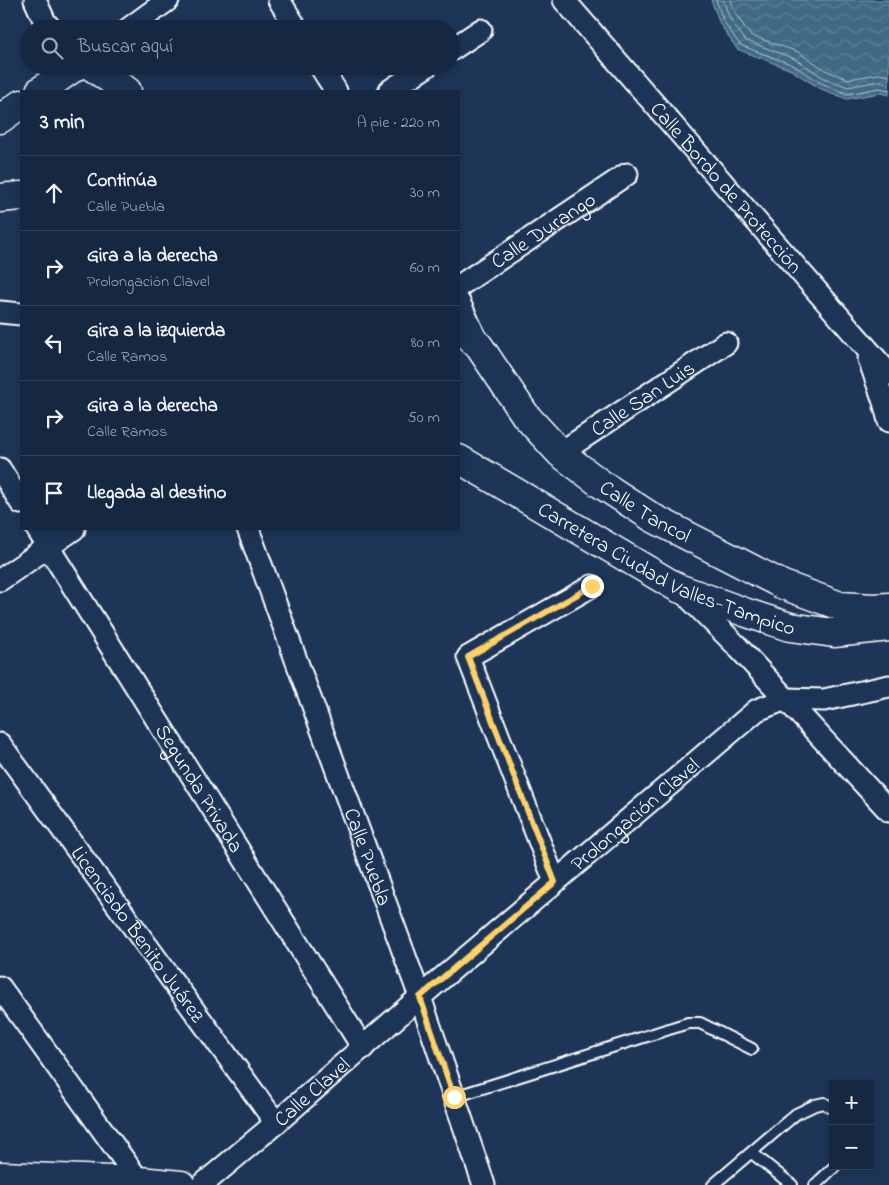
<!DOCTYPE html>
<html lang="es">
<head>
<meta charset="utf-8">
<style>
	body { margin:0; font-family:"Indie Flower",sans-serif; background:#23344c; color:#f1f3f6 }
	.controls { position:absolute; right:15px; bottom:15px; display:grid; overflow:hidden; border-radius:0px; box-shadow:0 2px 8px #0003 }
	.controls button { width:45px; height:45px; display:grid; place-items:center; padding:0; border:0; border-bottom:1px solid #35445a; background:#162841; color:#f1f3f6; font:25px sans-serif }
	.stop { position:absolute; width:15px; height:15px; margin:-11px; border:4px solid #ffd166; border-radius:50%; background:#fff }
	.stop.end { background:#ffd166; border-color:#fff; box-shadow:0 1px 5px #0008 }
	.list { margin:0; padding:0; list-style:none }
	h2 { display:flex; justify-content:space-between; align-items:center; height:65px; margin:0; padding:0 20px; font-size:21px }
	h2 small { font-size:16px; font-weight:400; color:#9ea6b1 }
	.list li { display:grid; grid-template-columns:32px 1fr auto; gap:15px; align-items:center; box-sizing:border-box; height:75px; padding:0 20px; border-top:1px solid #35445a }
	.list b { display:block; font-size:19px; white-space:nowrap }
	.list p { margin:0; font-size:16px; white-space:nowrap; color:#9ea6b1 }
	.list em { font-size:16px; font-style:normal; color:#9ea6b1 }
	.icon { flex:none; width:28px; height:28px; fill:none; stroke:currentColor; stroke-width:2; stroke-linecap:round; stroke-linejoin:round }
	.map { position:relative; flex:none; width:889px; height:1185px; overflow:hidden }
	.search { position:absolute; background:#162841; box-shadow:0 2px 8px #0003; left:20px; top:20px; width:440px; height:55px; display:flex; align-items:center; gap:12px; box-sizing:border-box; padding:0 18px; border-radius:28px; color:#9ea6b1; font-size:19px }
	.panel { position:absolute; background:#162841; box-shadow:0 2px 8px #0003; left:20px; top:90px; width:440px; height:440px; border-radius:0px }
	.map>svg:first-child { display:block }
	.water { fill:url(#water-waves); stroke:#8ca6b5 }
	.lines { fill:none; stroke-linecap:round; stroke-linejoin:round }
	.shore { stroke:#b2c4ce; stroke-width:1 }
	.lane-casing { stroke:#fff; stroke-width:14 }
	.street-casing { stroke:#fff; stroke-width:25 }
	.secondary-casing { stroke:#fff; stroke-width:31 }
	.primary-casing { stroke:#fff; stroke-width:31 }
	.lane { stroke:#1d3557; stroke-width:10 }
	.street { stroke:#1d3557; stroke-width:21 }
	.secondary { stroke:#1d3557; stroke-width:28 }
	.primary { stroke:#1d3557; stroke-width:28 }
	.route { stroke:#ffd166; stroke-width:6 }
	.labels { text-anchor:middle; stroke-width:5; stroke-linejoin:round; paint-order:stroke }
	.street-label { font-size:21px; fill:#fff; stroke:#1d3557 }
</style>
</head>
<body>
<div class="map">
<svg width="889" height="1185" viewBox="0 0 889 1185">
	<defs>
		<pattern id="water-waves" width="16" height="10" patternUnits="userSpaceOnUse" patternTransform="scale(1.25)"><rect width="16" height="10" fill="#3f6b84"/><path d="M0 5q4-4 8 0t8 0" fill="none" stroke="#5c8196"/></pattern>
	</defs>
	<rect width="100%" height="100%" fill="#1d3557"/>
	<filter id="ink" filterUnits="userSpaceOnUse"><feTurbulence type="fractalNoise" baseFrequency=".02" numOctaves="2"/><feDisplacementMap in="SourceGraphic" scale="10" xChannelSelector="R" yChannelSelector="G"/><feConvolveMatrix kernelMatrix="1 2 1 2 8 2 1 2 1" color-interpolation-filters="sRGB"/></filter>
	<g filter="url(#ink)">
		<path class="water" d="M711 0H889V95L880 93 847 99 819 88 791 70 737 49 720 24Z"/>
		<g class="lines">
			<path class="shore" d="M716 0 724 22 740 45 793 65 821 83 847 94 879 88 889 90
				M723 0 730 19 745 40 795 59 824 78 848 87 879 81 889 84
				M731 0 737 16 750 35 798 52 827 71 848 79 879 74 889 76"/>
			<g class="lane-casing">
				<path id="lane" d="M454 1097 688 1023H700L752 1049
					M752 1153 792 1185
					M713 1185 796 1114 815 1105 824 1103 833 1109
					M815 1185 835 1166"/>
			</g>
			<g class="street-casing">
				<g id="street">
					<path d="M35 0 45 22 51 29"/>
					<path d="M279 0 297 29"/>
					<path id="s1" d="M564 0 889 374"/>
					<path d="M128 29 168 0"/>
					<path d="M451 50 481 30"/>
					<path d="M320 66 336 91"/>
					<path d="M389 91 427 66"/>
					<path id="s2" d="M459 286 627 174"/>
					<path d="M459 302 478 343"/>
					<path d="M0 312 21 314"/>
					<path d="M869 359 884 402 889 421"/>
					<path id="s3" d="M560 453 726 343"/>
					<path d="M0 469 21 503"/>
					<path id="s4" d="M37 529 363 1048"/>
					<path id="s5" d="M248 529 420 997 484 1185"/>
					<path d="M0 580 74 529"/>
					<path d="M682 591 735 644 889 811"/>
					<path id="s6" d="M0 744 276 1123"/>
					<path d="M555 882 468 657 592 586"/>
					<path d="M0 987 139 1181"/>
					<path id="s7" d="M202 1185 276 1123 420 997 757 710 786 699 824 700 889 686"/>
				</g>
			</g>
			<g class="secondary-casing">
				<path id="secondary" d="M0 1176 139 1181 181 1185"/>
			</g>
			<g class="primary-casing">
				<g id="primary">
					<path d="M91 66 127 91"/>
					<path d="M40 91 76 66"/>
					<path d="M0 119 21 104"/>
					<path d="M0 198 21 196"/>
					<path id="s8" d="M459 328 479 346 526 416 560 453 601 484 653 518 783 585 840 606 874 608 889 607"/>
					<path id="s9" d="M459 459 678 588 747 613 790 627 834 633 889 627"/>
				</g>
			</g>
			<use href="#lane" class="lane"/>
			<use href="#street" class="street"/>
			<use href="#secondary" class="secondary"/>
			<use href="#primary" class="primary"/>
		</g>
	</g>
	<g class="lines" filter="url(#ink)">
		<path class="route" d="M454 1097 420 997 555 882 468 657 592 586"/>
	</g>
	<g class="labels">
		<g class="street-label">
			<text dy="7" stroke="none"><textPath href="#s1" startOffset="248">Calle Bordo de Protección</textPath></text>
			<text dy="7" stroke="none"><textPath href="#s2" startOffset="101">Calle Durango</textPath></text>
			<text dy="7" stroke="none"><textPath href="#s3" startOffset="99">Calle San Luis</textPath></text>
			<text dy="7" stroke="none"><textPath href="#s8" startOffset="265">Calle Tancol</textPath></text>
			<text dy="7" stroke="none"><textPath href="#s9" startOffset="236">Carretera Ciudad Valles-Tampico</textPath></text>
			<text dy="7" stroke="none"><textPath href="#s4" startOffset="306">Segunda Privada</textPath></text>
			<text dy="7" stroke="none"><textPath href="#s7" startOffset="570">Prolongación Clavel</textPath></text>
			<text dy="7" stroke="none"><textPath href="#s5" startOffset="349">Calle Puebla</textPath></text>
			<text dy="7" stroke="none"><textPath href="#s6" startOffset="235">Licenciado Benito Juárez</textPath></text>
			<text dy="7" stroke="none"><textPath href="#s7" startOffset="144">Calle Clavel</textPath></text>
		</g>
	</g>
</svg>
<div class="controls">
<button>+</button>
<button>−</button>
</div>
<div class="stop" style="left:454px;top:1097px"></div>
<div class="stop end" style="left:592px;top:586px"></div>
<div class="search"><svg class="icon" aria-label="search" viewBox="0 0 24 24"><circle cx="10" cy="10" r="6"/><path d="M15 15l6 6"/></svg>Buscar aquí</div>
<section class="panel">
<h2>3 min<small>A pie · 220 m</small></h2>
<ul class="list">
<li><svg class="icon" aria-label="ahead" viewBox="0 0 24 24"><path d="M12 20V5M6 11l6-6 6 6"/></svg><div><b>Continúa</b><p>Calle Puebla</p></div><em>30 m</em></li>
<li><svg class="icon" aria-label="right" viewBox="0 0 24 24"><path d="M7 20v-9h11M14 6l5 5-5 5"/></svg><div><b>Gira a la derecha</b><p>Prolongación Clavel</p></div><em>60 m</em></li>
<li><svg class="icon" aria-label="left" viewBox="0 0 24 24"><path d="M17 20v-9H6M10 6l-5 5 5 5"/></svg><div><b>Gira a la izquierda</b><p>Calle Ramos</p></div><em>80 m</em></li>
<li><svg class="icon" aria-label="right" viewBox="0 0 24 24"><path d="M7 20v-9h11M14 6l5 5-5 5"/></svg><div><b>Gira a la derecha</b><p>Calle Ramos</p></div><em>50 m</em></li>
<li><svg class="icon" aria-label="arrive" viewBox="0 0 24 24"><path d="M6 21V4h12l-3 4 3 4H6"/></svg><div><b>Llegada al destino</b></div></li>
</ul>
</section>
</div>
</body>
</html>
